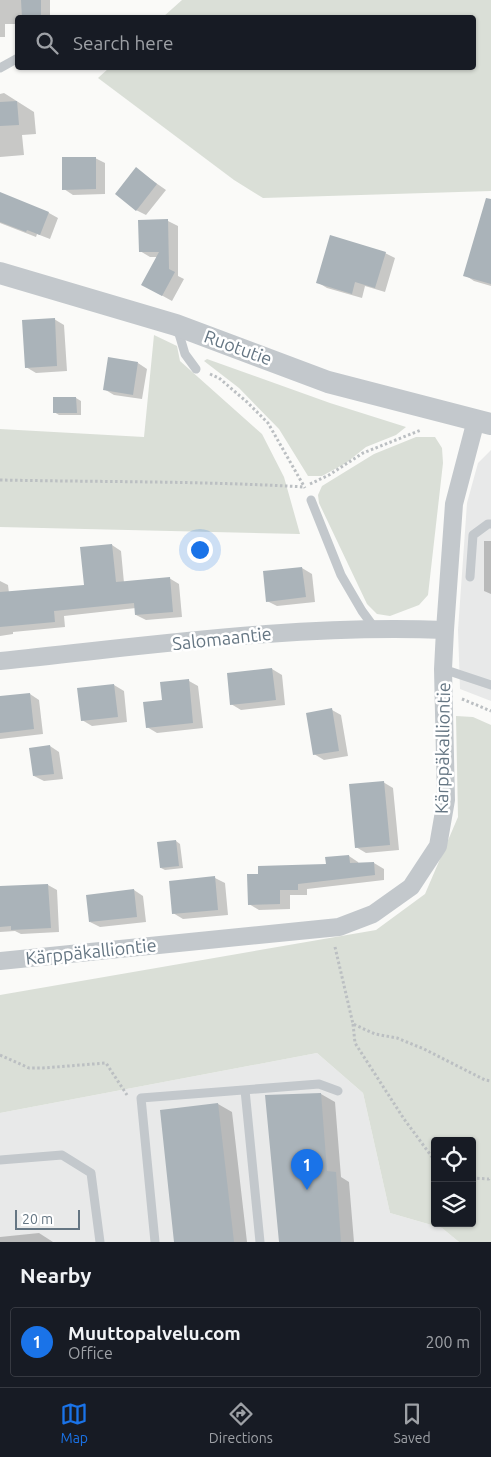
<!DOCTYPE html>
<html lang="en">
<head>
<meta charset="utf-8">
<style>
	body { margin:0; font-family:Ubuntu,sans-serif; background:#20242c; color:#f1f3f6 }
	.controls { position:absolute; right:15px; bottom:15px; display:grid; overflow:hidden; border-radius:5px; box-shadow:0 1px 4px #0004 }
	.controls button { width:45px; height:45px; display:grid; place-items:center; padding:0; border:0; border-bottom:1px solid #363941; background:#171b24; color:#f1f3f6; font:25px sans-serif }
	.scale { position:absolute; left:15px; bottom:12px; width:65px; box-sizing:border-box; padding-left:5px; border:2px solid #657683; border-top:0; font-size:14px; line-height:18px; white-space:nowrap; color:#657683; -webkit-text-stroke:4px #fff; paint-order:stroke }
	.you { position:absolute; left:199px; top:549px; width:18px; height:18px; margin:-12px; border:4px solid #fff; border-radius:50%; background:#1a73e8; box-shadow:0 0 0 8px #1a73e833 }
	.badge { display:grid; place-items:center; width:32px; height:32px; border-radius:50%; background:#1a73e8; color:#fff; font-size:16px; font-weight:700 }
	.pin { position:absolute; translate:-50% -41px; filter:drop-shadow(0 1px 2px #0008) }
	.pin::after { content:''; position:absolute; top:26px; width:18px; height:15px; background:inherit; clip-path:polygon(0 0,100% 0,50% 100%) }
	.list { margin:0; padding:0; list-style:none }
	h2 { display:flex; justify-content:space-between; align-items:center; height:65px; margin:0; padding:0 20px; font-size:21px }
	h2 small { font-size:16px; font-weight:400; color:#9ea1a6 }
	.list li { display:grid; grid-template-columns:32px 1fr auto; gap:15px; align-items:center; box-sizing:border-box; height:70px; margin:0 10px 10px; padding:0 10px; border:1px solid #363941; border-radius:5px }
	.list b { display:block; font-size:19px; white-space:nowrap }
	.list p { margin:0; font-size:16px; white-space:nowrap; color:#9ea1a6 }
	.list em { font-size:16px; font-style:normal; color:#9ea1a6 }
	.icon { flex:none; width:28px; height:28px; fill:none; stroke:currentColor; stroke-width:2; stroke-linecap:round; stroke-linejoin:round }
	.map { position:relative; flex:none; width:491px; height:1242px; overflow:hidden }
	.search { position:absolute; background:#171b24; box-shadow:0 1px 4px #0004; left:15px; right:15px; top:15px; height:55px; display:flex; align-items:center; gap:12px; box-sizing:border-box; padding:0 18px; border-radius:5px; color:#9ea1a6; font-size:19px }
	.sheet { height:145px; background:#171b24 }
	nav { display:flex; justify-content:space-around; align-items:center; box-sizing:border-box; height:70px; border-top:1px solid #363941; background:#171b24; font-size:14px; color:#9ea1a6 }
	nav a { display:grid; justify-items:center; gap:2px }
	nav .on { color:#1a73e8 }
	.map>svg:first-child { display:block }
	.built { fill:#e8e9e9 }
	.green { fill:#dadfd7; fill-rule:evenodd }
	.shadow { fill:#0003 }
	.building { fill:#aab3b9 }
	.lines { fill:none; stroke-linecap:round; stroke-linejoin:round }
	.path { stroke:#bbbfc2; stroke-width:3; stroke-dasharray:2.5 2.5; stroke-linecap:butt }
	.service { stroke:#c3c8cc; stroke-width:9 }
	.minor { stroke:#c3c8cc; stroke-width:18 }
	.tertiary { stroke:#c3c8cc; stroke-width:22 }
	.labels { text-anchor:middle; stroke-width:5; stroke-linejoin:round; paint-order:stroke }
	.street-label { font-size:18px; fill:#657683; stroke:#fff }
</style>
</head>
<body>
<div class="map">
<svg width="491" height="1242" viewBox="0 0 491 1242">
	<rect width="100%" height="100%" fill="#fafaf8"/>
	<path class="built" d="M491 450V701L460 689 458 630 467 503 478 463Z
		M317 1053 363 1093 390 1213 442 1228 459 1242H0V1113Z"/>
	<path class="green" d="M182 0H491V191L263 198 234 180 98 78 109 68H474V18L163 17Z
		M154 335 177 346 180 361 262 434 284 477 300 534 0 527V429L144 437Z
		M207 359 330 403 406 427 396 435 366 447 346 463 322 476H308L279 429 239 388 204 361Z
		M416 437H435L442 448 443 463 428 595 419 605 390 616 377 614 367 604 319 503 318 495 322 486 374 454Z
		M456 716 473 717 491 725V1242H459L442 1228 390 1213 363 1093 317 1053 0 1113V995L376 930 425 894 458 817ZM435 1141H472V1223H435Z"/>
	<path class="shadow" d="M0 0H50V18H18V24H5V37H0Z
		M4 93 34 112 36 134 22 135 24 155 0 157V94Z
		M95 158 105 163V194L73 195 64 189Z
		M136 169 166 190 146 215 136 210Z
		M0 194 49 213 58 218 50 239 37 234 36 237 0 223Z
		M140 221H168L178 226V276L184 279 172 301 143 285 157 257H150L140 251Z
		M491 233V286L474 281 465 275Z
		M385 253 395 258 385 292 365 286 362 298 327 288 317 282Z
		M54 319 64 325 67 371 36 373 26 367Z
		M138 363 147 369 142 399 114 395 104 389Z
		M55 398H76L81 401V415H59L54 412Z
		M484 541H491V594L484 591Z
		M112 545 121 551 124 583 169 578 179 584 182 617 146 620 136 615V608L64 616 65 627 13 632V634L0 636V581L8 585 9 593 85 586Z
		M302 568 312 574 315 602 277 606 267 601Z
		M272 669 282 675 285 705 241 710 231 704 228 674Z
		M189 681 198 686 203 728 157 733 147 727 163 701Z
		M114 685 124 691 127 722 92 726 82 720Z
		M30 694 39 700 43 734 0 739V697Z
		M332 710 341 715 348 756 324 760 314 754Z
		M50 746 59 752 63 779 44 781 34 776Z
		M383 782 393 788 399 850 366 853 356 847Z
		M176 841 180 844 183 868 165 870 161 868Z
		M349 856 358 862 359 864 374 863 384 869V880L307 889V895H290V909L259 910 249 904 259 875 327 865Z
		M215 878 225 883 228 915 183 919 173 913Z
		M48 885 57 890 59 932 21 934 15 931 0 932V888Z
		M134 890 143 896 146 922 100 927 90 922Z
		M321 1094 335 1102 341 1177 349 1182 354 1242H281Z
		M218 1104 232 1112 247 1242H176Z
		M39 1233 53 1242H0V1237Z"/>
	<path class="building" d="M21 0H41V18H22Z
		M17 101 19 125 0 126V102Z
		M62 157H96V189L62 190Z
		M136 167 157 184 136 211 115 194Z
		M0 192 49 212 40 235 27 230 26 232 0 222Z
		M486 198 491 199V284L463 276Z
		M168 219 169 269 175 272 162 296 141 285 159 252H139L138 220Z
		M330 235 386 252 375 288 355 282 352 294 316 283Z
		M55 318 57 366 25 368 22 320Z
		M108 357 138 362 133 395 103 390Z
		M53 397H76L77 413H53Z
		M112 544 116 582 170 577 173 612 135 615 134 603 54 611 55 622 0 627V592L84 585 80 547Z
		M302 567 306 597 266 602 263 571Z
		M272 668 276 700 230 705 227 673Z
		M189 679 193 723 146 728 143 702 162 700 160 682Z
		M114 684 118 717 81 721 77 688Z
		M30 693 34 729 0 733V696Z
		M332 708 339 751 313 755 306 713Z
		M50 745 54 774 33 776 29 748Z
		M384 781 390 845 355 848 349 784Z
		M176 840 179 866 160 868 157 842Z
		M349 855 350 863 374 862 375 875 298 884V890H280V904L248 905 247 874H258V866L326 864 325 857Z
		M215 876 218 910 172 914 169 881Z
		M48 884 51 928 11 930V926L0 927V886Z
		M134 889 137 917 89 922 86 895Z
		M321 1093 327 1171 336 1172 341 1242H279L265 1095Z
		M218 1103 234 1242H174L160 1110Z"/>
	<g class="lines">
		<path class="path" d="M210 374 219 378 247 402 268 423 305 488
			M0 480C102 482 203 481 304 487
			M310 484 329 475 363 453 421 430
			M462 699 491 711
			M335 947 353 1024 375 1034 397 1038 424 1049 485 1080 491 1081
			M353 1024 355 1043 404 1119 435 1161
			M0 1055 29 1068H43L106 1063 127 1095
			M472 1178 489 1179 491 1177"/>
		<path class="service" d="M0 68 18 58
			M177 327 185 354 196 369
			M311 500 341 575 362 611 376 630
			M470 577 473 535 488 524H491
			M443 669 491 685
			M245 1090 260 1242
			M0 1160 62 1155 91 1173 100 1242
			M155 1242 141 1098 319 1084 338 1091"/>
		<path class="minor" d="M0 661C148 646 296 624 445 630
			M0 961 339 927 373 914 411 887 438 846 446 800 443 669 445 630 454 504 476 420"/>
		<path class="tertiary" d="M0 273 176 325 328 382 491 424"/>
	</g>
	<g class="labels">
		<g class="street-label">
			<text transform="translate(238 348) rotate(20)" y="6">Ruotutie</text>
			<text transform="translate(222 639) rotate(-6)" y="6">Salomaantie</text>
			<text transform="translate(443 748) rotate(-89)" y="6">Kärppäkalliontie</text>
			<text transform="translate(91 952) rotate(-6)" y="6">Kärppäkalliontie</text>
		</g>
	</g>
</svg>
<div class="controls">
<button><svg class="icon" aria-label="locate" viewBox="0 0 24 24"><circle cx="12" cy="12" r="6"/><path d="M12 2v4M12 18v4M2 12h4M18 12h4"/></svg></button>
<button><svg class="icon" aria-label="layers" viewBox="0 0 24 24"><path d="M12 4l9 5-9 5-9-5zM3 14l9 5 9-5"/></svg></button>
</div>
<div class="scale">20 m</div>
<div class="you"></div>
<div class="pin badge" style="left:307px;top:1190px">1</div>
<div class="search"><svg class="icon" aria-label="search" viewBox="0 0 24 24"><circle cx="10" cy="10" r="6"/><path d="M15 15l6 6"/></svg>Search here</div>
</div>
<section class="sheet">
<h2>Nearby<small></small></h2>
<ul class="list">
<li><span class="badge">1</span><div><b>Muuttopalvelu.com</b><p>Office</p></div><em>200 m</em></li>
</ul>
</section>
<nav>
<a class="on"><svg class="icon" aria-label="map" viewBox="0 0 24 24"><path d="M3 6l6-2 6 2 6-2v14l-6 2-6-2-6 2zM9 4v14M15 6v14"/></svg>Map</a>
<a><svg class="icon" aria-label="directions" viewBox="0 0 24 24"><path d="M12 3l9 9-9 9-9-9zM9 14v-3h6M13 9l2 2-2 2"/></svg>Directions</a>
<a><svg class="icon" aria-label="saved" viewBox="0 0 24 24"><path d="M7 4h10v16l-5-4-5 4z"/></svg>Saved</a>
</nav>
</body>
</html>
